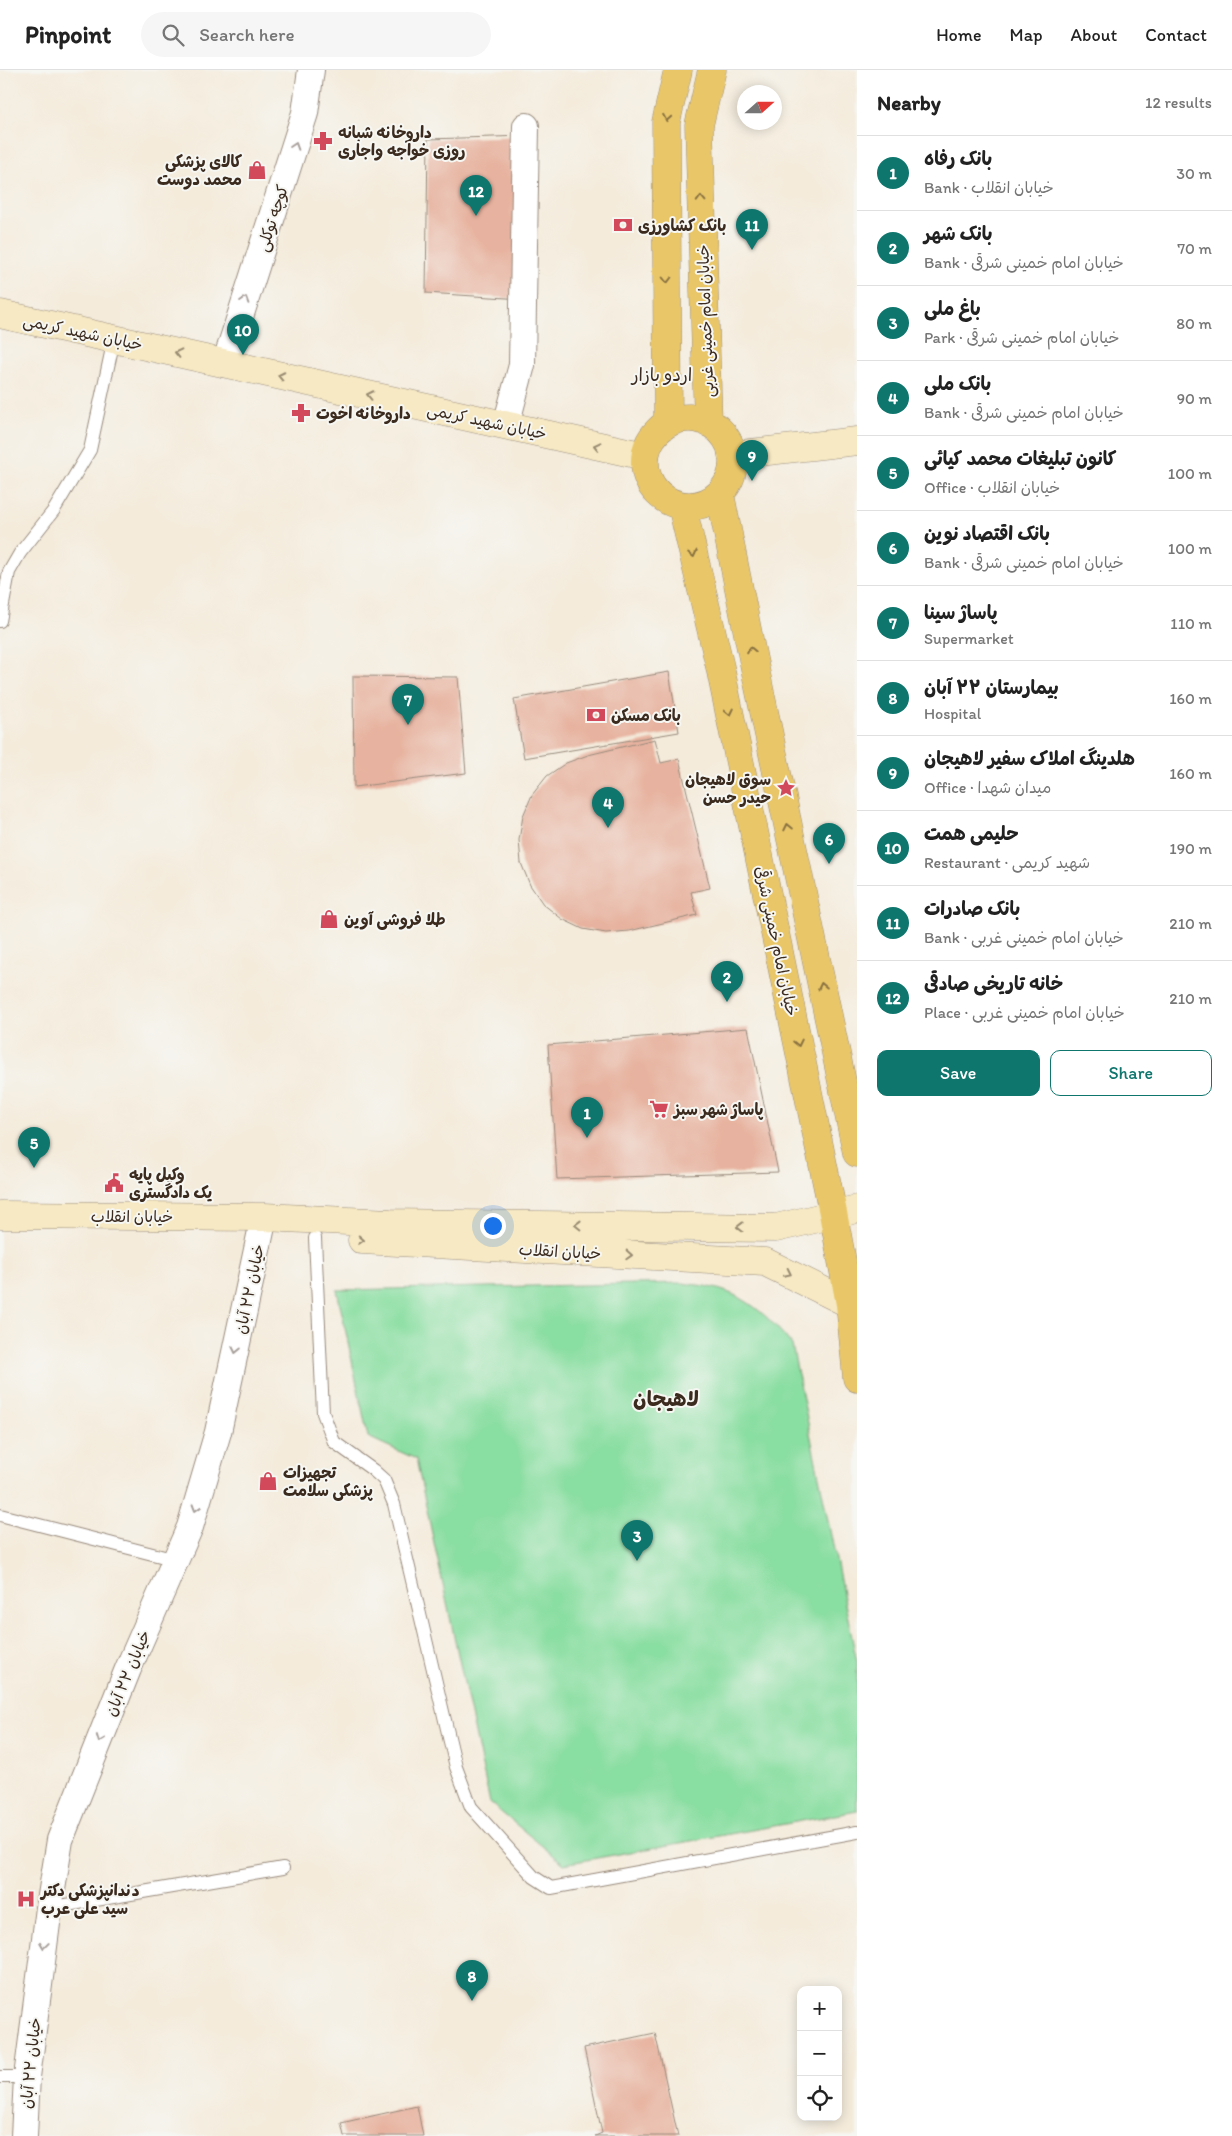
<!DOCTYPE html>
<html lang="en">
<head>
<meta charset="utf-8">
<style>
	body { margin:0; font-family:Itim,"Playpen Sans Arabic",sans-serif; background:#f6f6f6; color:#222 }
	.controls { position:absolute; right:15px; bottom:15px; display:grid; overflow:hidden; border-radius:10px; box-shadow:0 2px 12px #0003 }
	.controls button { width:45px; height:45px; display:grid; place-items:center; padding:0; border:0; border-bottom:1px solid #e0e0e0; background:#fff; color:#222; font:25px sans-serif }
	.compass { position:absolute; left:737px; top:15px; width:45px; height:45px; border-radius:50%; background:#fff; box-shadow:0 2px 12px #0003; rotate:69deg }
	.you { position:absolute; left:492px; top:1155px; width:18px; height:18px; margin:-12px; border:4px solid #fff; border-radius:50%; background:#1a73e8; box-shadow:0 0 0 8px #1a73e833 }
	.badge { display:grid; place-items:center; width:32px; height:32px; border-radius:50%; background:#0f766e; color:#fff; font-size:16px; font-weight:700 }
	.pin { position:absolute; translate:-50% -41px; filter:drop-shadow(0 1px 2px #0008) }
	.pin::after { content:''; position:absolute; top:26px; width:18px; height:15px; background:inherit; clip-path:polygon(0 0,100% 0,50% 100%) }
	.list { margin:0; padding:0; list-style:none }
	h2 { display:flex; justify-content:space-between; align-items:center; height:65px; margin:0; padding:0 20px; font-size:21px }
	h2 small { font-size:16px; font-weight:400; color:#767676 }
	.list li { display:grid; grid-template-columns:32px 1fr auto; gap:15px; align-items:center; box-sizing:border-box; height:75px; padding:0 20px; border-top:1px solid #e0e0e0 }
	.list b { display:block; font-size:19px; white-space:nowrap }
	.list p { margin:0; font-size:16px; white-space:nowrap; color:#767676 }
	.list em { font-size:16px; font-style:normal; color:#767676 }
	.actions { display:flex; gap:10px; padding:15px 20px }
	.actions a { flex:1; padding:11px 0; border:1px solid #0f766e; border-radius:10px; text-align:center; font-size:18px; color:#0f766e }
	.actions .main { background:#0f766e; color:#fff }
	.icon { flex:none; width:28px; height:28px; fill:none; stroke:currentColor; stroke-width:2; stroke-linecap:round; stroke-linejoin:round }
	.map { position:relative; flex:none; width:857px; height:2066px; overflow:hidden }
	header { display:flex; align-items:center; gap:30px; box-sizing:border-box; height:70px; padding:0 25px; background:#fff; border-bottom:1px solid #e0e0e0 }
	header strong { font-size:24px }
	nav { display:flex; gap:28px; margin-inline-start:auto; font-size:18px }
	.search { width:350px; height:45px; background:#f6f6f6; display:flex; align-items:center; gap:12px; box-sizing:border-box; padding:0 18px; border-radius:28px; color:#767676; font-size:19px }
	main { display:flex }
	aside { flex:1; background:#fff }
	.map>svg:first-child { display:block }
	.green { fill:#89dea1; stroke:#628460 }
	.building { fill:#e7b29f }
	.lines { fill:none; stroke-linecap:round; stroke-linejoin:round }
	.service-casing { stroke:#988a7c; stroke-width:14 }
	.minor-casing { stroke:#988a7c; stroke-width:28 }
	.secondary-casing { stroke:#988a7c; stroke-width:29 }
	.primary-casing { stroke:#988a7c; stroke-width:29 }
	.service { stroke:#fff; stroke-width:12 }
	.minor { stroke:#fff; stroke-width:26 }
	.secondary { stroke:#f6e9c3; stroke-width:28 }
	.primary { stroke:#e9c769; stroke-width:28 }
	.oneway { stroke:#897140 }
	.oneway2 { stroke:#a79f9a }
	.oneway3 { stroke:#988a70 }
	.labels { text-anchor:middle; stroke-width:4; stroke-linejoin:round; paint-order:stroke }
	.poi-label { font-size:16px; font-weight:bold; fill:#3b2a1e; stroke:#f6f6f2; text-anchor:start }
	.street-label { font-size:16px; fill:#3b2a1e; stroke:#f6f6f2 }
	.neighbourhood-label { font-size:18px; fill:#3b2a1e; stroke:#f6f6f2 }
	.district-label { font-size:21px; font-weight:bold; fill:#3b2a1e; stroke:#f6f6f2 }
</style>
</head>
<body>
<header>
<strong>Pinpoint</strong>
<div class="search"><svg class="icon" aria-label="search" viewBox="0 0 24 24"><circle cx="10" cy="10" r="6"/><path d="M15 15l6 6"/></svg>Search here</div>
<nav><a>Home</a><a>Map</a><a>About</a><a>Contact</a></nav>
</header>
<main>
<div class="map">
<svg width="857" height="2066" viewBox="0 0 857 2066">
	<rect width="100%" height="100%" fill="#f6f6f2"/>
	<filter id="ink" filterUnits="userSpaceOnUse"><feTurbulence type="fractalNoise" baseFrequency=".02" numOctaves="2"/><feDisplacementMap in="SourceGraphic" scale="10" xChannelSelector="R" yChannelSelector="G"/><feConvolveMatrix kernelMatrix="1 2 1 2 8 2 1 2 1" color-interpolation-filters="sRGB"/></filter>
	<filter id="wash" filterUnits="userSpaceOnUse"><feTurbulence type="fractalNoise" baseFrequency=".0096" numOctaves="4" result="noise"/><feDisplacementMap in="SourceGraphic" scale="20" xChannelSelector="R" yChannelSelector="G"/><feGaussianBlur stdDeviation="1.12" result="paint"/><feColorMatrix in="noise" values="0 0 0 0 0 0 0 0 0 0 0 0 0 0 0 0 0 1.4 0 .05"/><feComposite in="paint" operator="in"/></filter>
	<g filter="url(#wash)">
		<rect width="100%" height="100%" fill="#f4ebdb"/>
		<path class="green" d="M683 1213C693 1215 704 1215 714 1218 748 1226 771 1249 792 1275L857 1592V1741L564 1794 490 1733 416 1389 368 1367 337 1220Z"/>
		<g id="blocks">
			<path class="building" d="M526 66 523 229 426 223 428 69Z
				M669 602 679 662 524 688 514 629Z
				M353 606 458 607 466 703 354 717Z
				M655 669 661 693 679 689 710 818 691 822 697 845 629 861 606 863 583 859 562 849 543 834 530 815 521 793 519 770 523 746 532 725 547 706 566 693 588 685Z
				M748 958 778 1102 557 1109 548 975Z
				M655 1963 678 2066H595L602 2063 584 1978Z
				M417 2036 423 2066H344L341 2053Z"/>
		</g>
	</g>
	<g filter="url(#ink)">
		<use href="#blocks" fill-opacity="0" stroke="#988a7c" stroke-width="1"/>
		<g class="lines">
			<g class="service-casing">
				<path id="service" d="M0 551 9 502 20 483 54 440 90 380 114 269
					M315 1168 323 1343 334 1372 373 1400 384 1410 394 1434 456 1697 471 1737 534 1807 551 1818 857 1762
					M0 1445 176 1490
					M49 1838 283 1798
					M0 2007H27"/>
			</g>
			<g class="minor-casing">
				<path id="minor" d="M225 294 305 43 311 0
					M506 355 522 295 526 56
					M24 2066 27 2007 49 1838 60 1770 128 1599 190 1457 218 1362 264 1147"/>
			</g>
			<g class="secondary-casing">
				<path id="secondary" d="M0 244 645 386
					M732 385 857 371
					M0 1145 264 1147 390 1153 776 1158 857 1139
					M362 1170 765 1192 850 1234"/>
			</g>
			<g class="primary-casing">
				<path id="primary" d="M645 392a44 44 0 1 1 88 0a44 44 0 1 1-88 0Z
					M668 353 666 52 678 0
					M708 353 699 55 712 0
					M720 424 753 589 857 1083
					M682 436 720 597 833 1143 850 1234 857 1308"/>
			</g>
			<use href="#service" class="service"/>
			<use href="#minor" class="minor"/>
			<use href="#secondary" class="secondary"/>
			<use href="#primary" class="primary"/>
		</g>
		<defs><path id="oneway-chevron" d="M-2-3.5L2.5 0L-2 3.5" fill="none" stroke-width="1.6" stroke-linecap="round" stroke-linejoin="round" transform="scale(1.25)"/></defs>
		<g class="oneway">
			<use href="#oneway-chevron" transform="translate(667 48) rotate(100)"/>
			<use href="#oneway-chevron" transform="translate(701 129) rotate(-92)"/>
			<use href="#oneway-chevron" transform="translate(667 210) rotate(90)"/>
			<use href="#oneway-chevron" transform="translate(693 484) rotate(77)"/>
			<use href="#oneway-chevron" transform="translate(751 580) rotate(-101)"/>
			<use href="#oneway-chevron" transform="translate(729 642) rotate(78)"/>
			<use href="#oneway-chevron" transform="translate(788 757) rotate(-102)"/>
			<use href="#oneway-chevron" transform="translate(822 916) rotate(-102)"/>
			<use href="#oneway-chevron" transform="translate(798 973) rotate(78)"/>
		</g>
		<g class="oneway2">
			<use href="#oneway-chevron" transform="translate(295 76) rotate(-72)"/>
			<use href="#oneway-chevron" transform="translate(245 230) rotate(-72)"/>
			<use href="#oneway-chevron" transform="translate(236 1280) rotate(102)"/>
			<use href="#oneway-chevron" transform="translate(196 1438) rotate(107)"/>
			<use href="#oneway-chevron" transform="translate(100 1669) rotate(111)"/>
			<use href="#oneway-chevron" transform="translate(44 1875) rotate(98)"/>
		</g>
		<g class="oneway3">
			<use href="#oneway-chevron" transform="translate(178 283) rotate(-167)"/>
			<use href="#oneway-chevron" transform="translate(281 306) rotate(-168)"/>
			<use href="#oneway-chevron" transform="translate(370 325) rotate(-168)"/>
			<use href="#oneway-chevron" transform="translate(597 376) rotate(-167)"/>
			<use href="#oneway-chevron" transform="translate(578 1155) rotate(-179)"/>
			<use href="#oneway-chevron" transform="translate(740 1157) rotate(-179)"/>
			<use href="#oneway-chevron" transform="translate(361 1170) rotate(3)"/>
			<use href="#oneway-chevron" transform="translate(629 1185) rotate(3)"/>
			<use href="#oneway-chevron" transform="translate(788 1203) rotate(26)"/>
		</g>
	</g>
	<defs>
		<g id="pharmacy-bare" transform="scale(1.5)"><path d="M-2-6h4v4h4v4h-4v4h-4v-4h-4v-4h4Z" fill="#d1495b" stroke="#f6f6f2" stroke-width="2.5" paint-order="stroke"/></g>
		<g id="shop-bare" transform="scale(1.5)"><path d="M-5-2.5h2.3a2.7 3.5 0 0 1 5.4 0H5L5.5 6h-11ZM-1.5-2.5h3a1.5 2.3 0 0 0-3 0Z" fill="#d1495b" stroke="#f6f6f2" stroke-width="2.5" paint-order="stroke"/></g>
		<g id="bank-bare" transform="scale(1.5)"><path d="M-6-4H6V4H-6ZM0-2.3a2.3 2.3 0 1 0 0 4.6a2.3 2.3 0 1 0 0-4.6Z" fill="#d1495b" stroke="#f6f6f2" stroke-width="2.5" paint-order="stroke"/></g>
		<g id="sight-bare" transform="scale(1.5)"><path d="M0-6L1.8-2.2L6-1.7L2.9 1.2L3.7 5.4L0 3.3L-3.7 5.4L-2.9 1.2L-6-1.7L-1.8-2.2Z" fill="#d1495b" stroke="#f6f6f2" stroke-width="2.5" paint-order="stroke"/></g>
		<g id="supermarket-bare" transform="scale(1.5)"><path d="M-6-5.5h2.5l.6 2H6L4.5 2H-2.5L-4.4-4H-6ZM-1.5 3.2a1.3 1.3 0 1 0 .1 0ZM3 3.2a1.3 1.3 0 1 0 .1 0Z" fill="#d1495b" stroke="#f6f6f2" stroke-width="2.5" paint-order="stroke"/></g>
		<g id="civic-bare" transform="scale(1.5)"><path d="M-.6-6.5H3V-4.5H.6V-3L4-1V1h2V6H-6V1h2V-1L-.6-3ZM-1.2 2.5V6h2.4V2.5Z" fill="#d1495b" stroke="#f6f6f2" stroke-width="2.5" paint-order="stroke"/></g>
		<g id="hospital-bare" transform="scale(1.5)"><path d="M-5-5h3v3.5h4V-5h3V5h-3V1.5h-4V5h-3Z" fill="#d1495b" stroke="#f6f6f2" stroke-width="2.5" paint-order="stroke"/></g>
	</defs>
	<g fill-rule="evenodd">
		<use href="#pharmacy-bare" x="323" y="71"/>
		<use href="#shop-bare" x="257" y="100"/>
		<use href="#bank-bare" x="623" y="155"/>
		<use href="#pharmacy-bare" x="301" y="343"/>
		<use href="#bank-bare" x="596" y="645"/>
		<use href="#sight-bare" x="786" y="718"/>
		<use href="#shop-bare" x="329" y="849"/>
		<use href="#supermarket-bare" x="659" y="1039"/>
		<use href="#civic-bare" x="114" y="1113"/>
		<use href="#shop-bare" x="268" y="1411"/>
		<use href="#hospital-bare" x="26" y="1829"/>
	</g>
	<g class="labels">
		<g class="poi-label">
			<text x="338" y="68">داروخانه شبانه<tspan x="338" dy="18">روزی خواجه واجاری</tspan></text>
			<text x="242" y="97" text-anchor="end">کالای پزشکی<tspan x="242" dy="18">محمد دوست</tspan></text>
			<text x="638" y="161">بانک کشاورزی</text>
			<text x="316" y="349">داروخانه اخوت</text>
			<text x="611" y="651">بانک مسکن</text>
			<text x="771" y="715" text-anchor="end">سوق لاهيجان<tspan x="771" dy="18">حيدر حسن</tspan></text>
			<text x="344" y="855">طلا فروشی آوین</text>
			<text x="674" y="1045">پاساژ شهر سبز</text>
			<text x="129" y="1110">وکیل پایه<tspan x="129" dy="18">یک دادگستری</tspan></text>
			<text x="283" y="1408">تجهیزات<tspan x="283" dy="18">پزشکی سلامت</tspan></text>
			<text x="41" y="1826">دندانپزشکی دکتر<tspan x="41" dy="18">سید علی عرب</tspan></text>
		</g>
		<g class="street-label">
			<text transform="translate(272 148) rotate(-72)" y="6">کوچه توکلی</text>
			<text transform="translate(705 251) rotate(-92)" y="6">خیابان امام خمینی غربی</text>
			<text transform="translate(83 262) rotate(12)" y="6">خیابان شهید کریمی</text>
			<text transform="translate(487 351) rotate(12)" y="6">خیابان شهید کریمی</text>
			<text transform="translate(777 871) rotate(78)" y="6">خیابان امام خمینی شرقی</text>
			<text x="132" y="1152">خیابان انقلاب</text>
			<text transform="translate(560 1181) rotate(3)" y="6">خیابان انقلاب</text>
			<text transform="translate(249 1219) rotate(-78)" y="6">خیابان ۲۲ آبان</text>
			<text transform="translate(127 1603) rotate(-67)" y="6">خیابان ۲۲ آبان</text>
			<text transform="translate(30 1993) rotate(-84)" y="6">خیابان ۲۲ آبان</text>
		</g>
		<g class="neighbourhood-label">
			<text x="662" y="311">اردو بازار</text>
		</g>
		<g class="district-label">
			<text x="666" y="1336">لاهیجان</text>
		</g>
	</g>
</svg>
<div class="controls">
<button>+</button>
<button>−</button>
<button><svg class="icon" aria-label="locate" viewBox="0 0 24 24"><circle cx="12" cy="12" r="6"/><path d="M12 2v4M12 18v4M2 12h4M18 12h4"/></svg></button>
</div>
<svg class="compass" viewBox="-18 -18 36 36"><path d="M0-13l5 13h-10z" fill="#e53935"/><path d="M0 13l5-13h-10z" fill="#767676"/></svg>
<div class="you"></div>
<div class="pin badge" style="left:587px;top:1068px">1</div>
<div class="pin badge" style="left:727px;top:932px">2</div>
<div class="pin badge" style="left:637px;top:1491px">3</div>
<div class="pin badge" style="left:608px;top:758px">4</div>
<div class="pin badge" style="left:34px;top:1098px">5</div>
<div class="pin badge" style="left:829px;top:794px">6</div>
<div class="pin badge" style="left:408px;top:655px">7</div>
<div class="pin badge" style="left:472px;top:1931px">8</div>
<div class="pin badge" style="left:752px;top:411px">9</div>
<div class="pin badge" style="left:243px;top:285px">10</div>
<div class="pin badge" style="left:752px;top:180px">11</div>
<div class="pin badge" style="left:476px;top:146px">12</div>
</div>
<aside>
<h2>Nearby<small>12 results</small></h2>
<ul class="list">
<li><span class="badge">1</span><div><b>بانک رفاه</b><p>Bank · خیابان انقلاب</p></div><em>30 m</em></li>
<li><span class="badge">2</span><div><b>بانک شهر</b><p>Bank · خیابان امام خمینی شرقی</p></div><em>70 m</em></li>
<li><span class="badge">3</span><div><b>باغ ملی</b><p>Park · خیابان امام خمینی شرقی</p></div><em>80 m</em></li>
<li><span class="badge">4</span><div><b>بانک ملی</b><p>Bank · خیابان امام خمینی شرقی</p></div><em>90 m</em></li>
<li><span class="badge">5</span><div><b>کانون تبلیغات محمد کیائی</b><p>Office · خیابان انقلاب</p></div><em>100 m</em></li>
<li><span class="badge">6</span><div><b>بانک اقتصاد نوین</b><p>Bank · خیابان امام خمینی شرقی</p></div><em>100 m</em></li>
<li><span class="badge">7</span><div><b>پاساژ سینا</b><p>Supermarket</p></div><em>110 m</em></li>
<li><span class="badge">8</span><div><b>بیمارستان ۲۲ آبان</b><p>Hospital</p></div><em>160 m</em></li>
<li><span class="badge">9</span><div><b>هلدینگ املاک سفیر لاهیجان</b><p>Office · میدان شهدا</p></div><em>160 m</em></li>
<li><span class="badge">10</span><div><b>حلیمی همت</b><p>Restaurant · شهید کریمی</p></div><em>190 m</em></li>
<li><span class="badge">11</span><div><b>بانک صادرات</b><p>Bank · خیابان امام خمینی غربی</p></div><em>210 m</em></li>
<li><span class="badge">12</span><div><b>خانه تاریخی صادقی</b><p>Place · خیابان امام خمینی غربی</p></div><em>210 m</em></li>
</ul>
<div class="actions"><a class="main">Save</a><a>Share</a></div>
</aside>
</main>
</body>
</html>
